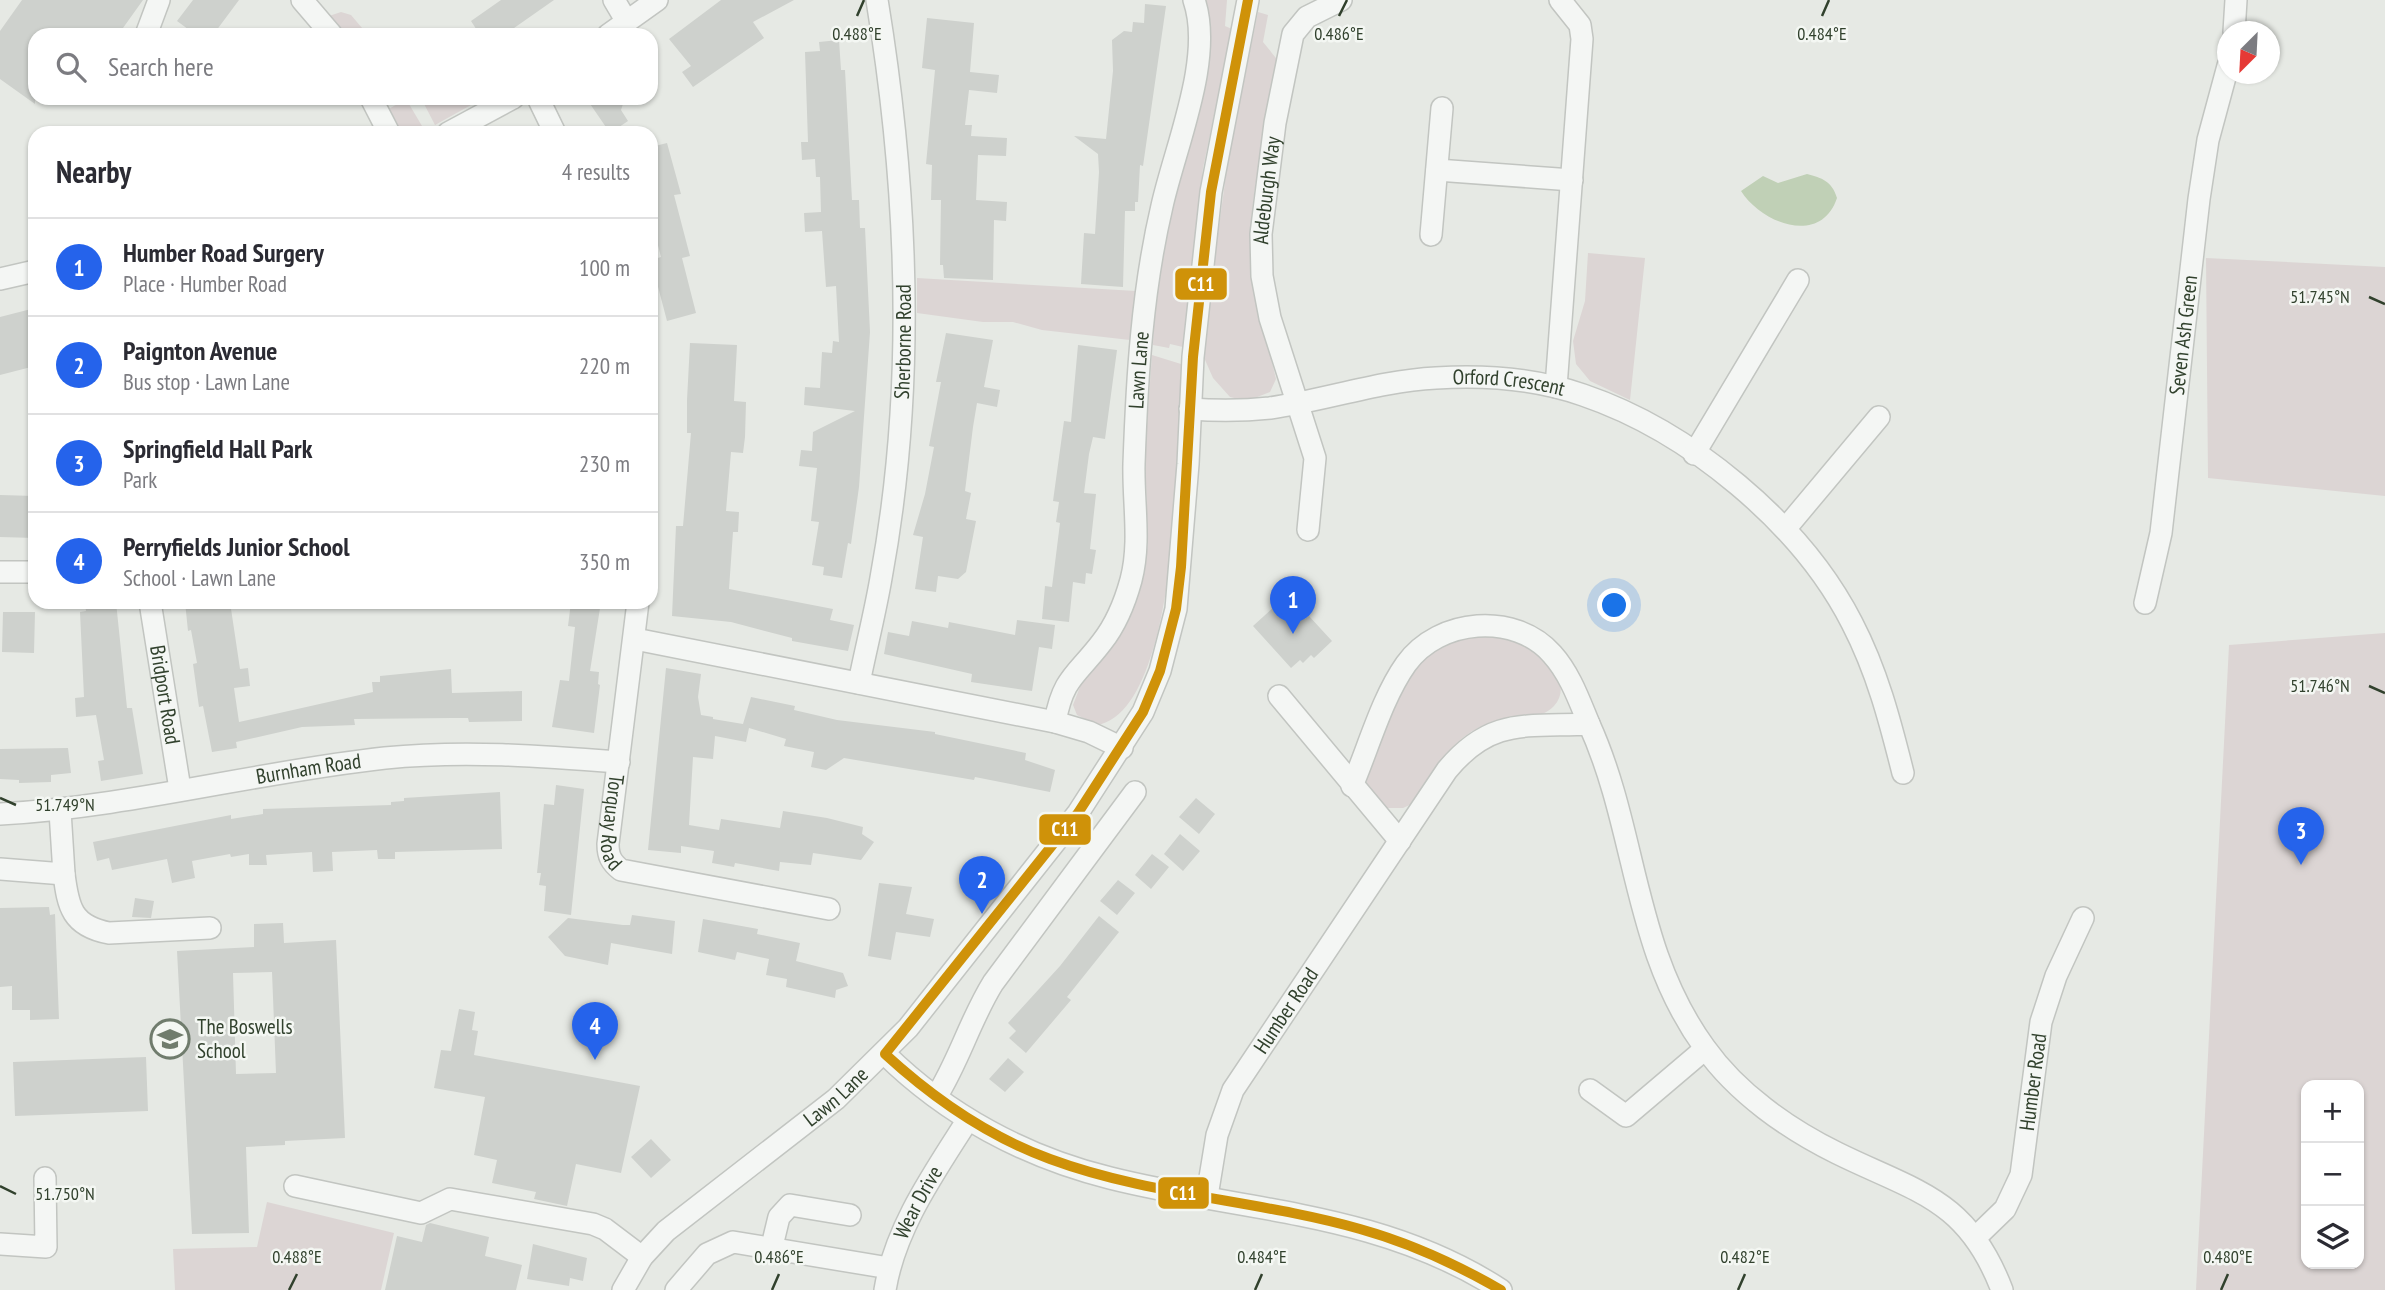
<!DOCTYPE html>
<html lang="en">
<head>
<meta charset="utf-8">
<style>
	body { margin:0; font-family:"PT Sans Narrow",sans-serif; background:#f7f7f7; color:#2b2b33 }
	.controls { position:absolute; right:21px; bottom:21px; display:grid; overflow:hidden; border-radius:14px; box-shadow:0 2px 5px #0004 }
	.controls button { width:63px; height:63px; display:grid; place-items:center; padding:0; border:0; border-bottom:2px solid #e1e1e2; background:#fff; color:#2b2b33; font:35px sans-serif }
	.compass { position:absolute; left:2217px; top:21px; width:63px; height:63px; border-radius:50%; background:#fff; box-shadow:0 2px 5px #0004; rotate:204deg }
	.you { position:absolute; left:1615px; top:606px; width:24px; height:24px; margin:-18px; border:5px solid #fff; border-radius:50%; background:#1a73e8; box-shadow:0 0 0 10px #1a73e833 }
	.badge { display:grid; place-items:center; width:46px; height:46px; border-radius:50%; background:#2563eb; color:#fff; font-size:23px; font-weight:700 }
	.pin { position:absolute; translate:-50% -58px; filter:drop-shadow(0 2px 4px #0008) }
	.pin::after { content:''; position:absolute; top:37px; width:24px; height:21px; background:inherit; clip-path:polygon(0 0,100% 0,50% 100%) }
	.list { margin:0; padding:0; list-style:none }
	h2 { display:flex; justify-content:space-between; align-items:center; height:91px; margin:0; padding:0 28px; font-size:30px }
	h2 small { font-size:23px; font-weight:400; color:#7c7c81 }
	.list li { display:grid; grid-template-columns:46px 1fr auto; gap:21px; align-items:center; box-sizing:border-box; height:98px; padding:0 28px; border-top:2px solid #e1e1e2 }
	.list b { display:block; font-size:26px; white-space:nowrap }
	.list p { margin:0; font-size:23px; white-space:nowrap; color:#7c7c81 }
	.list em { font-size:23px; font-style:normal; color:#7c7c81 }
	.icon { flex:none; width:38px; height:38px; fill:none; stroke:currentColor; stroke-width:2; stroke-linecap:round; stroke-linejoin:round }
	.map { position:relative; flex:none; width:2385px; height:1290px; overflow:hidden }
	.search { position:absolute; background:#fff; box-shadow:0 2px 5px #0004; left:28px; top:28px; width:630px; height:77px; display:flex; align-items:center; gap:18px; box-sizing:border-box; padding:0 24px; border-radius:21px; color:#7c7c81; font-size:26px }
	.panel { position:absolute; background:#fff; box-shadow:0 2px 5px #0004; left:28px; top:126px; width:630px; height:483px; border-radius:21px }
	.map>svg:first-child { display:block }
	.green { fill:#dcd5d4; fill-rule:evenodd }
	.water { fill:#c0d0b6 }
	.building { fill:#ced1cd; fill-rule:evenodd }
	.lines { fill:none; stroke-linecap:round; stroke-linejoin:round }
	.minor-casing { stroke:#c2c5c1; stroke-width:24 }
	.minor { stroke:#f4f6f4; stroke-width:21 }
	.bus-1-casing { stroke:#f4f7f3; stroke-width:16 }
	.bus-1 { stroke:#cf9209; stroke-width:10 }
	.ticks { fill:none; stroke:#31412d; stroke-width:2.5 }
	.labels { text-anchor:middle; stroke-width:5; stroke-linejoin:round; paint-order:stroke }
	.street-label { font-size:21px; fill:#31412d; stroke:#f4f7f3 }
	.poi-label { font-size:21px; fill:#31412d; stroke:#f4f7f3; text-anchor:start }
	.ticks-label { font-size:18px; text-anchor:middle; fill:#31412d; stroke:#f4f7f3; stroke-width:5; stroke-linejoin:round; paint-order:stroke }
	.line-badge { stroke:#f4f7f3; stroke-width:2.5 }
	.badge-label { font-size:19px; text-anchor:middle; font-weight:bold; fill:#fff }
</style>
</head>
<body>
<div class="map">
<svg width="2385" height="1290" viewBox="0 0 2385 1290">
	<rect width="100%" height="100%" fill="#e6e9e4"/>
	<path class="green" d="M1205 0H1227L1225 26 1232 29 1203 168 1183 347 1170 344 1169 348 1153 345C1154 308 1159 269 1166 232 1176 178 1219 47 1205 0Z
		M341 12 351 15 368 35H343L329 16Z
		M1258 12 1268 15 1263 42 1280 63C1269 121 1251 183 1250 243 1249 288 1266 335 1276 379L1270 392 1247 401 1230 397 1213 378 1202 353 1228 160Z
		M421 98H466L471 105 435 125Z
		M406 99 425 131C403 138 397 127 387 110Z
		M1588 253 1645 258 1630 400 1590 381 1576 364 1573 341 1585 301Z
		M2206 258 2385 267V496L2208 478Z
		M917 278 1136 291 1130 340 1042 330 1013 322H983L917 313Z
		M1152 355 1181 364C1179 432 1181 711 1097 725L1077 715 1073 705 1083 679 1109 652 1124 629 1141 586 1148 544 1145 451Z
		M2385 633V1290H2196L2229 645ZM2306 1085H2359V1264H2306Z
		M1476 635C1488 635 1500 635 1513 639 1536 647 1577 680 1554 706 1539 723 1501 716 1478 728 1446 744 1433 777 1412 804L1403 808H1384L1367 786V779C1379 745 1399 680 1426 657 1440 644 1458 639 1476 635Z
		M267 1202 394 1233 381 1290H175L173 1249 257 1247Z"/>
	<path class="water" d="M1807 174C1822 178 1832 181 1837 198 1821 246 1762 224 1741 191L1763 176 1778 183Z"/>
	<path class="building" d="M22 0H143L118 35H35V104L0 79V31Z
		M193 0H239L213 35H196L177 21Z
		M501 0H554L504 35H480L471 21Z
		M721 0H794L753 22 764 38 693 87 682 72 691 66 669 39Z
		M1145 4 1166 6 1143 166 1140 165 1138 202H1135V211H1125L1123 287 1081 284 1084 233 1095 234 1099 172 1098 154 1074 136 1106 139 1113 71 1112 40 1124 31 1132 32 1133 22 1144 23Z
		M927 18 974 23 970 72 999 75 997 93 969 90 965 125H972L971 136 1007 138 1006 156 978 155 976 200 1007 202 1006 221 994 220 993 280 944 278 943 265H940L941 200H931L932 165 926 164 935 70 922 68Z
		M839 40 841 70H845L852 200H859L860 228H865L870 332 859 487 851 544 848 543 842 578 823 575 824 567 812 565 819 522 811 521 817 468 799 466 801 450 812 451 813 432 855 411 804 405 805 387 820 388 822 352 832 353 833 341 839 342 836 286 826 287 822 231 805 232 804 213 821 212 820 177H816L815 159 802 160 801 142H808L805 52 820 51 819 42Z
		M586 98H625L621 110 628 121 610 133Z
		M667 143 681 194 674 195 690 256 682 258 696 313 667 321 651 260 661 257 651 218V200L657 198 651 177V147Z
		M35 308V366L0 375V317Z
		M946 333 993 340 984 387 1000 390 997 407 977 403 973 427 965 491 971 493 966 519 976 521 966 572 958 579 938 576 936 592 915 589 923 537 913 535 925 494 934 447 929 446 941 382H936Z
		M690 343 737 345 734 401 746 402 745 437 743 453 731 452 726 511 739 512 738 532H733L729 589 833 609 830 620 854 625 848 651 792 641V638L731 622 672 616 676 526H683L691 433H687V400Z
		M1078 345 1117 350 1105 439 1093 437 1089 454 1084 493 1096 494 1090 549 1096 550 1092 574 1086 573 1085 584 1073 582 1069 622 1042 619 1045 586 1052 587 1060 523 1056 522 1059 502 1053 501 1064 421 1071 422Z
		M0 495 35 496V538L0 537Z
		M1285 597 1305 619 1309 616 1332 641 1314 658 1311 655 1303 663 1300 660 1291 668 1253 626Z
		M92 602H116L127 708H132L143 774 101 781 98 761 104 760 96 715 76 717 75 698 84 697 80 612 86 611 85 604Z
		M185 602H230L240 669 248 668 250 686 234 688 239 722 373 692 372 682H380V676L451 669 452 693 522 691V721L469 722 468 718H452L354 719 355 725 302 727 236 742 237 748 212 752 203 706 199 707 193 664 197 663 191 630 188 631Z
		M571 602H601L590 671 599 672 598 684 600 685 594 733 552 727 560 680 569 681 575 627 568 626Z
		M3 612H35L34 653 2 652Z
		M1017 620 1055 625 1052 649 1039 647 1032 691 971 682 972 674 884 654 888 632 909 636 912 621 948 628 949 622 1015 635Z
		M666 668 701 674 698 697 701 715 713 717V719L743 724 751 697 795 706 794 710 837 720 935 732V734L1026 753 1025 760 1055 770 1050 792 975 777 974 780 844 758 826 770 811 767 814 752 784 746 786 739 749 728 746 742 715 736 713 759 693 757 689 825 719 830 721 819 780 828 783 811 827 818 863 827 862 834 874 842 861 860 813 853 811 865 780 862 779 871 735 863 734 867 712 863 714 851 681 846V853L648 850Z
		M68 748 71 773 51 775V782L19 783V780L0 779V749Z
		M556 785 584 789 571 915 544 911 546 886 539 885 541 873H537L544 804 554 805Z
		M500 792 502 849 395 852V859H378L377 850 332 852 333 871 313 872 312 852 266 855 267 865H249V854L231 857 230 854 192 861 195 878 172 883 167 859 112 870 109 858 97 861 93 842 231 815V819L263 814V809L391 805V802L404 801V798Z
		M1196 798 1215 814 1199 834 1179 817Z
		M1180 834 1200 851 1183 871 1164 854Z
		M1152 854 1169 867 1151 889 1135 875Z
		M1118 880 1135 893 1117 915 1100 901Z
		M879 883 912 887 906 914 934 919 930 937 896 932 891 960 868 956Z
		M135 898 154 901 151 918 132 917Z
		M49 907 50 915 55 914 59 1019 30 1020V1010H12V986L0 987V908Z
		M632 915 675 921 672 954 611 943 608 965 565 956 548 937 568 918 623 925H630Z
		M1099 916 1119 932 1067 997 1071 1000 1026 1053 1009 1038 1016 1031 1008 1023 1060 966Z
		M703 919 758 929 757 934 800 943 796 961 843 973 848 986 836 990 835 998 786 987 787 979 766 975 769 959 737 952 735 960 698 952Z
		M283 923 284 943 336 940 345 1138 285 1141V1145L246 1147 249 1233 192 1234 177 951 254 947V924ZM272 972 276 1073 236 1074 233 973Z
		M459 1009 475 1012 472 1030 478 1031 474 1055 640 1086 621 1173 576 1164 567 1206 534 1199 536 1192 492 1183 497 1160 474 1155 485 1097 434 1088 441 1050 451 1051Z
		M146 1057 148 1111 15 1116 13 1062Z
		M1008 1058 1024 1072 1005 1092 989 1079Z
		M651 1139 671 1160 651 1178 631 1157Z
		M430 1223 489 1237 485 1256 522 1265 516 1290H385L397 1236 422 1242 426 1225Z
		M533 1244 587 1258 583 1281 570 1278 569 1286 527 1279Z"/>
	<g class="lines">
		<g class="minor-casing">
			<g id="minor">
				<path d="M302 0 332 35"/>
				<path d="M614 0 627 22"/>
				<path d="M2234 32 2236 0"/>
				<path d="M146 35 159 0"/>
				<path d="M608 35 657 0"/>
				<path d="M371 98 389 133"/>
				<path d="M538 98 555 133"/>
				<path d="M448 133 513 98"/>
				<path d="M1437 170 1572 180"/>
				<path d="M1431 235 1442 108"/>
				<path d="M0 279 35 271"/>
				<path d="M1556 387 1582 39 1580 25 1560 0"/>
				<path id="s1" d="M1190 409C1217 411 1243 411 1270 408 1326 400 1379 381 1436 378 1485 375 1537 379 1583 395 1689 431 1801 523 1852 623 1877 671 1890 721 1903 773"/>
				<path d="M1694 454 1798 280"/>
				<path d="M1786 528 1879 417"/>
				<path id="s2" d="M1308 530 1315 458 1270 318 1262 276 1261 234 1275 123 1293 34 1307 17 1341 0"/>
				<path d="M0 572H35"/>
				<path id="s3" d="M150 602 180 789"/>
				<path id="s4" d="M638 602 608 844C608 856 611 862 621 870L829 909"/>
				<path id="s5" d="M2145 603 2161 533 2199 199 2208 140 2228 66"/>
				<path d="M635 639 1055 722 1089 732 1122 748"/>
				<path id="s6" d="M859 683C866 648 875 613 881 578 916 389 908 189 877 0"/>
				<path d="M1279 696 1400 841"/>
				<path id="s7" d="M1055 722C1063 677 1077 675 1102 642 1117 623 1125 602 1131 580 1141 542 1133 503 1134 464 1137 378 1142 291 1162 206 1175 147 1214 58 1194 0"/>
				<path d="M1352 786C1369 746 1382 698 1406 664 1439 618 1515 612 1552 654 1570 674 1579 700 1589 724"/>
				<path id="s8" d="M0 814C129 807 256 772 385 758 463 750 541 756 619 762"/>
				<path d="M0 869 64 874 60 811"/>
				<path d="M64 874C68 907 72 926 109 933L210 928"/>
				<path d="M885 1054C947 1115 1025 1157 1110 1178 1245 1212 1379 1211 1501 1290"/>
				<path d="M1590 1090 1626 1116 1705 1049"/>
				<path d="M936 1097C959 1061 970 1020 993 983L1135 792"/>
				<path d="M295 1186 421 1213 450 1199 593 1224 605 1229 642 1257"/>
				<path id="s9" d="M1207 1196 1217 1135 1233 1090 1447 770C1491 717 1526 727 1589 724 1638 832 1632 948 1705 1048 1737 1093 1788 1129 1837 1153 1916 1192 1967 1198 2002 1290"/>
				<path id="s10" d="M1975 1238 2005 1209 2021 1175 2041 1022 2056 976 2083 918"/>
				<path d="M0 1244 46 1247 45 1178"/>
				<path d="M772 1246 779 1217 790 1205 850 1215"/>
				<path id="s11" d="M623 1290 642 1257 666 1231 836 1099 908 1028 1078 813 1143 712 1160 671 1176 609 1188 464 1193 357 1211 192 1248 0"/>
				<path d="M676 1290 707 1254 733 1242 889 1268"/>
				<path id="s12" d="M885 1290C895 1228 934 1173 967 1121"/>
			</g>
		</g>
		<use href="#minor" class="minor"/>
		<g class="bus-1-casing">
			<path id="bus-1" d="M885 1054 1078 813 1143 712 1160 671 1176 609 1181 567 1193 357 1211 192 1248 0
				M885 1054C934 1099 987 1136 1050 1159 1150 1196 1258 1200 1360 1229 1410 1243 1456 1264 1501 1290"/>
		</g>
		<use href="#bus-1" class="bus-1"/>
	</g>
	<path class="ticks" d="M857 16 864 0M1339 16 1347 0M1822 16 1829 0M2369 297 2385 304M2369 686 2385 693M0 798 16 805M0 1186 16 1194M289 1290 297 1274M772 1290 779 1274M1255 1290 1262 1274M1738 1290 1745 1274M2221 1290 2228 1274"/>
	<defs>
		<g id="school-ring" transform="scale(2.0125)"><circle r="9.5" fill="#f4f7f3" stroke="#707c6d" stroke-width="1.5"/><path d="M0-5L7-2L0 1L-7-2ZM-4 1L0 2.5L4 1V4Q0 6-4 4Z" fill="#707c6d"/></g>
	</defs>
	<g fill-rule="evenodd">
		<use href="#school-ring" x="170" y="1039"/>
	</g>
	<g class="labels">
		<g class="street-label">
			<text dy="7" stroke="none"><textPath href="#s2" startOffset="348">Aldeburgh Way</textPath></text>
			<text dy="7" stroke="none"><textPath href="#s5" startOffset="271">Seven Ash Green</textPath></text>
			<text dy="7" stroke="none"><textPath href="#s6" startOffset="345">Sherborne Road</textPath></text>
			<text dy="7" stroke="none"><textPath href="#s7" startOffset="374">Lawn Lane</textPath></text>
			<text dy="7" stroke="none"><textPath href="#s1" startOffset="322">Orford Crescent</textPath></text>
			<text dy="7" stroke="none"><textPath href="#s3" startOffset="94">Bridport Road</textPath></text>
			<text dy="7" stroke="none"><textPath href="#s8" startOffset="312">Burnham Road</textPath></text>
			<text dy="7" stroke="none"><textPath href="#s4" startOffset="222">Torquay Road</textPath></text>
			<text dy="7" stroke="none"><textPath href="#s9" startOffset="205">Humber Road</textPath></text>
			<text dy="7" stroke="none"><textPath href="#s10" startOffset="173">Humber Road</textPath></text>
			<text dy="7" stroke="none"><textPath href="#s11" startOffset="290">Lawn Lane</textPath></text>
			<text dy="7" stroke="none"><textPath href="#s12" startOffset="94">Wear Drive</textPath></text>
		</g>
		<g class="poi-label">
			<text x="197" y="1034">The Boswells<tspan x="197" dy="24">School</tspan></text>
		</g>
	</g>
	<g class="ticks-label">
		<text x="857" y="40">0.488°E</text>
		<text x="1339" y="40">0.486°E</text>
		<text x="1822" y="40">0.484°E</text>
		<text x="2320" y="303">51.745°N</text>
		<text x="2320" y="692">51.746°N</text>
		<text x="65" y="811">51.749°N</text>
		<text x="65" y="1200">51.750°N</text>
		<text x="297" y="1263">0.488°E</text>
		<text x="779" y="1263">0.486°E</text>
		<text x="1262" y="1263">0.484°E</text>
		<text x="1745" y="1263">0.482°E</text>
		<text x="2228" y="1263">0.480°E</text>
	</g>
	<g class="line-badge">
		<rect x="1174" y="267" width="54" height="34" rx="7" fill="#cf9209"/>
		<rect x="1038" y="813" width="54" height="33" rx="7" fill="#cf9209"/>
		<rect x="1157" y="1176" width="53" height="34" rx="7" fill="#cf9209"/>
	</g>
	<g class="badge-label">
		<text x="1201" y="291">C11</text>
		<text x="1065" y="836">C11</text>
		<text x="1183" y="1200">C11</text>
	</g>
</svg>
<div class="controls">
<button>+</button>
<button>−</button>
<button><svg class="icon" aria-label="layers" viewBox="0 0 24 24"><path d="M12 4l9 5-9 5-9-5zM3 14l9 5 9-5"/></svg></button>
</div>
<svg class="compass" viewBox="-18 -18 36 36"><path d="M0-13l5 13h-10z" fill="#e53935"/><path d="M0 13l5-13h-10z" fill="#7c7c81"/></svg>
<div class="you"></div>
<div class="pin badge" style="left:1293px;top:634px">1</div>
<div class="pin badge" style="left:982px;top:914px">2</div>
<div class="pin badge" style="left:2301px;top:865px">3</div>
<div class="pin badge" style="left:595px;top:1060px">4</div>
<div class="search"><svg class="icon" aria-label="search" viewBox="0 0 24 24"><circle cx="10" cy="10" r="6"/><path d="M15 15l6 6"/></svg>Search here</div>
<section class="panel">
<h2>Nearby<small>4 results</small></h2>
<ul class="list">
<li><span class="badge">1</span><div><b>Humber Road Surgery</b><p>Place · Humber Road</p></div><em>100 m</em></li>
<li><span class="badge">2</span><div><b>Paignton Avenue</b><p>Bus stop · Lawn Lane</p></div><em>220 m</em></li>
<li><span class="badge">3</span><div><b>Springfield Hall Park</b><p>Park</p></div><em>230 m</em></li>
<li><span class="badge">4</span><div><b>Perryfields Junior School</b><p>School · Lawn Lane</p></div><em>350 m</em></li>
</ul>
</section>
</div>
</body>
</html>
